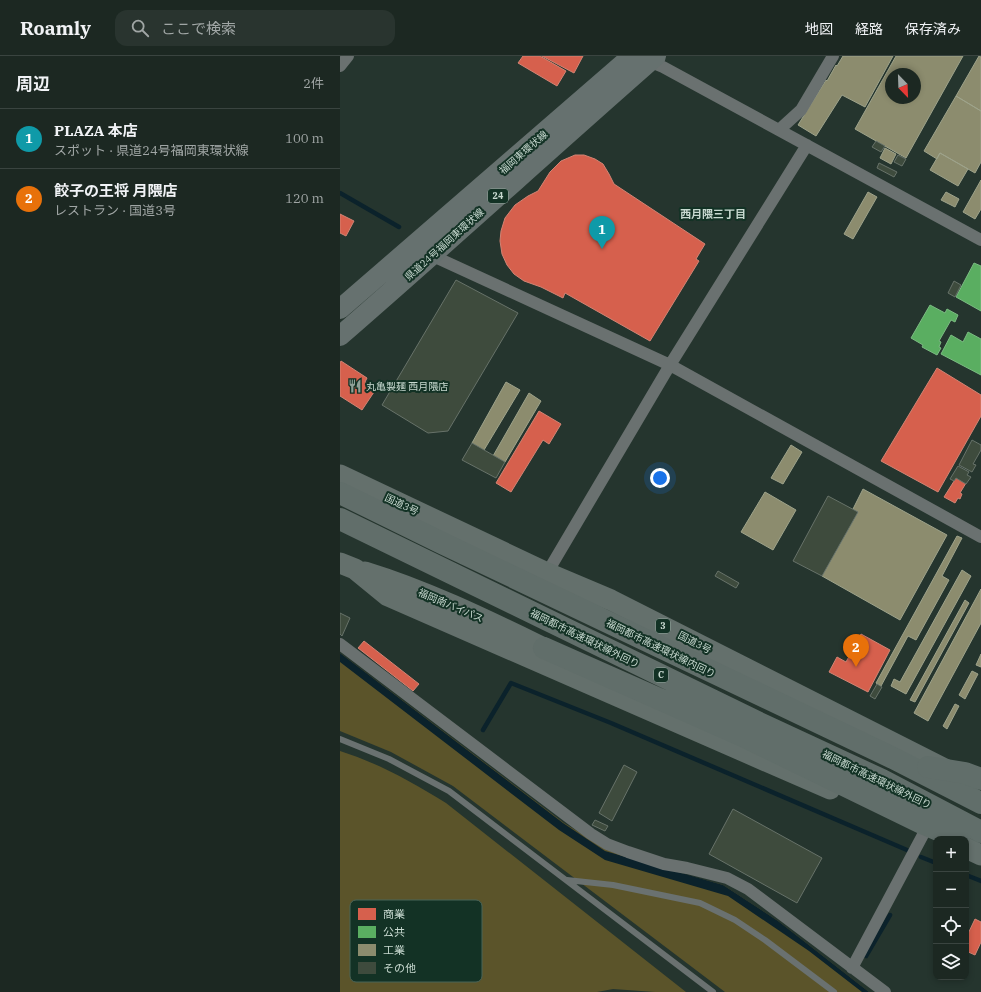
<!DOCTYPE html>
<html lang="ja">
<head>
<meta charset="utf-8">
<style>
	body { margin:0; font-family:"IBM Plex Serif","Noto Sans JP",serif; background:#29342f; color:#f1f3f6 }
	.controls { position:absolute; right:12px; bottom:12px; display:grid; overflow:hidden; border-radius:8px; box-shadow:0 2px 6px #0003 }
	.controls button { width:36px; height:36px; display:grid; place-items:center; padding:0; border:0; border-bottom:1px solid #3a4440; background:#1c2822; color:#f1f3f6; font:20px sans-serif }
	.compass { position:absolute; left:545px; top:12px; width:36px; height:36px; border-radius:50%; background:#1c2822; box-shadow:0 2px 6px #0003; rotate:157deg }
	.you { position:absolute; left:320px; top:422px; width:14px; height:14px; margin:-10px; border:3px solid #fff; border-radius:50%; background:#1a73e8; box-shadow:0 0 0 6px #1a73e833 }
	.badge { display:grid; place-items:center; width:26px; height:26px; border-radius:50%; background:#8fa097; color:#fff; font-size:13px; font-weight:700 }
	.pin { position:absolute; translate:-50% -33px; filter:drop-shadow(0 1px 2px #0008) }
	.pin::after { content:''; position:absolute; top:21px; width:14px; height:12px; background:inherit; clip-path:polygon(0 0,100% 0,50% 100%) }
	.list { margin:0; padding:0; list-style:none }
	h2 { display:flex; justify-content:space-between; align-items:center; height:52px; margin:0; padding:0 16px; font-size:17px }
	h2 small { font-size:13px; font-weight:400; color:#a0a6a5 }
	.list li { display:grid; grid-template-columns:26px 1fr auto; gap:12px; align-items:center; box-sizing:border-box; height:60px; padding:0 16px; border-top:1px solid #3a4440 }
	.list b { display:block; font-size:15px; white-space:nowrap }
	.list p { margin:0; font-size:13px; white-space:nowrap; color:#a0a6a5 }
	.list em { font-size:13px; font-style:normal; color:#a0a6a5 }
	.icon { flex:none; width:22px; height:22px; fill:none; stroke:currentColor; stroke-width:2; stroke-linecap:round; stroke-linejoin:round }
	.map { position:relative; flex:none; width:641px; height:936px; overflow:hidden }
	header { display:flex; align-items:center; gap:24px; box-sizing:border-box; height:56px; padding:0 20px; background:#1c2822; border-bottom:1px solid #3a4440 }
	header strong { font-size:19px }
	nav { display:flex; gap:22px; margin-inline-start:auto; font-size:14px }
	.search { width:280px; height:36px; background:#29342f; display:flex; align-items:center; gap:10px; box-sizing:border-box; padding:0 14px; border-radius:12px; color:#a0a6a5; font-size:15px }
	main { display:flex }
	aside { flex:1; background:#1c2822 }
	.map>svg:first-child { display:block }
	.green { fill:#5b542a }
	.water { fill:#0b222b }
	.shops { fill:#d6604d; stroke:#d28474 }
	.public { fill:#5aae61; stroke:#7bbb82 }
	.industry { fill:#8c8c6e; stroke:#9ea38b; fill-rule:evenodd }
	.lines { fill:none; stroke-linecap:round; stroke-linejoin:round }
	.stream { stroke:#0b222b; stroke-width:4.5 }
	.building { fill:#3e4b3d; stroke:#677269 }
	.service { stroke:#6a7170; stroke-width:6 }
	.minor { stroke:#6a7170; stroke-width:12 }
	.primary { stroke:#66716f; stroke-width:20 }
	.trunk { stroke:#64706c; stroke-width:21 }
	.motorway { stroke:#616e6a; stroke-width:22 }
	.motorway-bridge { stroke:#616e6a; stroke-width:22 }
	.labels { text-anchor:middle; stroke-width:4; stroke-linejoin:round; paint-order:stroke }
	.shield { fill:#133225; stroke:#92a79d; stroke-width:1 }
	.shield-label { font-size:9px; font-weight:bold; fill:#c8d9d0 }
	.street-label { font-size:10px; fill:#c8d9d0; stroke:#133225 }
	.poi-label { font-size:10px; fill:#c8d9d0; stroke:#133225; text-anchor:start }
	.neighbourhood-label { font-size:11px; font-weight:bold; fill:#c8d9d0; stroke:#133225 }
	.key { fill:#133225; stroke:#496458; stroke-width:1 }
	.key-label { font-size:11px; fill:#c8d9d0 }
</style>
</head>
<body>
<header>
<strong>Roamly</strong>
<div class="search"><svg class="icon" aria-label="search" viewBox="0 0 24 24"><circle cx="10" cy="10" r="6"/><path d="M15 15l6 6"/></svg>ここで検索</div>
<nav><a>地図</a><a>経路</a><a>保存済み</a></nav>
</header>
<main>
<aside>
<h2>周辺<small>2件</small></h2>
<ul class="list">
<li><span class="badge" style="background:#0f9aa8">1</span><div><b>PLAZA 本店</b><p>スポット · 県道24号福岡東環状線</p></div><em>100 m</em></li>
<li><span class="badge" style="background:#e8710a">2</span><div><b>餃子の王将 月隈店</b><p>レストラン · 国道3号</p></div><em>120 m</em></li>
</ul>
</aside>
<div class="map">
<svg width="641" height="936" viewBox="0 0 641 936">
	<rect width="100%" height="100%" fill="#25352e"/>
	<path class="green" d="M0 597 224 767 266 793 304 807 383 829 438 865 529 936H385L113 730 51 696 0 675Z
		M0 695C38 707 72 726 106 747L346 936H315L273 933 257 936H0Z"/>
	<path class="water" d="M0 597 223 767 265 795 383 829 438 865 529 936H522L469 895 388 840 265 804 219 774 0 606Z"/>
	<path class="shops" d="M183 0H200L226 15 217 30 178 7Z
		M202 0H243L234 17Z
		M235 99H244L255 103 263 108 269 118 274 128 365 188 356 203 359 205 310 285 225 237 223 242 201 231 184 225 174 218 167 209 162 198 160 185 161 175 165 162 175 149 188 140 198 135 210 116 221 105Z
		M0 158 14 165 6 180 0 177Z
		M1 305 27 322 25 326 36 333 22 354 0 340V307Z
		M597 312 641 339V360L598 436 541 405Z
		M199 355 221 368 209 388 203 384 171 436 156 427Z
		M616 422 626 427 620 437 622 438 620 443 618 442 615 447 604 441Z
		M521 578 550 594 528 636 489 616 497 601 506 606Z
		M24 585 79 628 73 635 18 592Z
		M635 863 641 866V886L635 899 626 895V882Z"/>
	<path class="public" d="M634 207 641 210V255L616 241Z
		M590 249 605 257 607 253 618 259 615 266 611 264 599 285 601 286 599 291 601 292 597 299 582 291 583 289 571 282Z
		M628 276 641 283V319L601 298 611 279 623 286Z"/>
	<path class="industry" d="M503 0H553L525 51 502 39 476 80 458 69 486 24 487 25 496 9 497 10Z
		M556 0H623L566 102 515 73ZM551 18H575V42H551Z
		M639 0 641 1V55L616 40Z
		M616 40 641 55V106L635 117 600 97 597 103 584 95Z
		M545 92 556 98 551 108 540 102Z
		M600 97 628 113 618 130 590 114Z
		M641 124V153L635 163 623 156Z
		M528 136 537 141 513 183 504 178Z
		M606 136 619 143 615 151 601 144Z
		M166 326 180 334 144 394 132 387Z
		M189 337 201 345 165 406 153 400Z
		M451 389 462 396 443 428 431 422Z
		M523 433 607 479 560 564 482 520 518 456 513 453Z
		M425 436 456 454 433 494 401 476Z
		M617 480 622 482 602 520 609 524 576 584 568 580 541 630 536 627Z
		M622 514 631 520 566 638 551 630 554 623 560 626Z
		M641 533V567L588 665 574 657Z
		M625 544 629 547 575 646 570 644Z
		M641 598V611L636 609Z
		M632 615 638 618 625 643 619 639Z
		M615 648 619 650 607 673 603 670Z"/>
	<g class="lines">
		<path class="stream" d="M0 137 59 171
			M143 674 171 627 271 667 567 794
			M581 801 596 807
			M626 819 641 825
			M526 900 550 859"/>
	</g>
	<path class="building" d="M536 85 545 90 541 96 532 91Z
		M558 99 566 103 562 110 554 106Z
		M539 107 557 116 554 121 537 112Z
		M116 224 178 257 108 375 88 377 42 349Z
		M614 225 621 229 615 241 608 237Z
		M632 384 641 389V394L633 408 636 409 632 416 619 409Z
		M132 387 165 406 156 422 122 404Z
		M618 410 629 416 627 419 631 421 626 428 616 422 614 425 610 423Z
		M488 440 518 456 482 520 453 505Z
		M378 515 399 527 396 532 375 520Z
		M0 557 10 562 2 580 0 578Z
		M537 628 542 631 535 643 530 640Z
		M284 709 297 716 272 765 259 757Z
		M393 753 482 802 457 847 369 798Z
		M255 764 268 770 265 775 252 769Z"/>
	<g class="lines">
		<path class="service" d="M0 683 49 703 109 735 373 936
			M227 824 273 829 360 847 395 864 425 884 494 936"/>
		<path class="minor" d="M306 4 323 11 641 184
			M0 10 8 0
			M439 74 461 54 493 0
			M93 200 330 309 641 481
			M207 517 330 309 467 89
			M0 588 251 778 267 788 288 796 324 808 347 812 387 822 408 833 545 936
			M512 912 585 775"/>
		<path class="primary" d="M0 253 292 0
			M0 280C106 188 210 93 316 0"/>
		<path class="trunk" d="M0 419 207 517 271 544 607 714
			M0 507 15 513 48 540 490 733
			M25 516C87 535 146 564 204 592
			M626 792 641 799"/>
		<path class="motorway" d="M0 437 102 487 553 702 641 747
			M0 463 417 666 542 724 641 776
			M204 592 405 681 584 768 619 783"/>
		<path class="motorway-bridge" d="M588 711 625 717 641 723"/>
	</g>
	<defs>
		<g id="restaurant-bare" transform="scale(1.08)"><path d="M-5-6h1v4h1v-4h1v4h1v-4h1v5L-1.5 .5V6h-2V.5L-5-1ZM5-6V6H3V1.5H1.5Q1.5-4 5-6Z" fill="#8fa097" stroke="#133225" stroke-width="2.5" paint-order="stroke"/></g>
	</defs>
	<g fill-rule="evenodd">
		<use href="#restaurant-bare" x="15" y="330"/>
	</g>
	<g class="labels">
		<g class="shield">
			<rect x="148" y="133" width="20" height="14" rx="3"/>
			<rect x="316" y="563" width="14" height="14" rx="3"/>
			<rect x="314" y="612" width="14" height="14" rx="3"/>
		</g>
		<g class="shield-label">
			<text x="158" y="143">24</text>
			<text x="323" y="573">3</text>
			<text x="321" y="622">C</text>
		</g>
		<g class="street-label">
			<text transform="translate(183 96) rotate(-41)" y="4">福岡東環状線</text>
			<text transform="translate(104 188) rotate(-42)" y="4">県道24号福岡東環状線</text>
			<text transform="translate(62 448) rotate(25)" y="4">国道3号</text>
			<text transform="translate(111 549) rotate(23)" y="4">福岡南バイパス</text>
			<text transform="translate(245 582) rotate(26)" y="4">福岡都市高速環状線外回り</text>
			<text transform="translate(355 586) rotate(27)" y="4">国道3号</text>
			<text transform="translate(321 592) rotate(26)" y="4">福岡都市高速環状線内回り</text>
			<text transform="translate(537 723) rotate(26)" y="4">福岡都市高速環状線外回り</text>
		</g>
		<g class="poi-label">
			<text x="26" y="334">丸亀製麺 西月隈店</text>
		</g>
		<g class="neighbourhood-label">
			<text x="373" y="162">西月隈三丁目</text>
		</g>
	</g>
	<rect x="10" y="844" width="132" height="82" rx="6" class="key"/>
	<rect x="18" y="852" width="18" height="12" fill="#d6604d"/>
	<rect x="18" y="870" width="18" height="12" fill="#5aae61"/>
	<rect x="18" y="888" width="18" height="12" fill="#8c8c6e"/>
	<rect x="18" y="906" width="18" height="12" fill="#3e4b3d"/>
	<g class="key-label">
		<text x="43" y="862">商業</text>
		<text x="43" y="880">公共</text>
		<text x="43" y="898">工業</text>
		<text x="43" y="916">その他</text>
	</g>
</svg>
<div class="controls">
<button>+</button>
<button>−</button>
<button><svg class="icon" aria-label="locate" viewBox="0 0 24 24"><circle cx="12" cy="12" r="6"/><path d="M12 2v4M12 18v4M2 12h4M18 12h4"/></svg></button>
<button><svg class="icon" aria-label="layers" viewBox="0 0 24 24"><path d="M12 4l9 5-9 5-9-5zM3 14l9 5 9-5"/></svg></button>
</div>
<svg class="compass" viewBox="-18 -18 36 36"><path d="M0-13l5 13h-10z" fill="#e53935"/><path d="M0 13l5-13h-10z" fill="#a0a6a5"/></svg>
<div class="you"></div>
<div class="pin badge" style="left:262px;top:193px;background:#0f9aa8">1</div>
<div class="pin badge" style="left:516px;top:611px;background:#e8710a">2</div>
</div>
</main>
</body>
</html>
